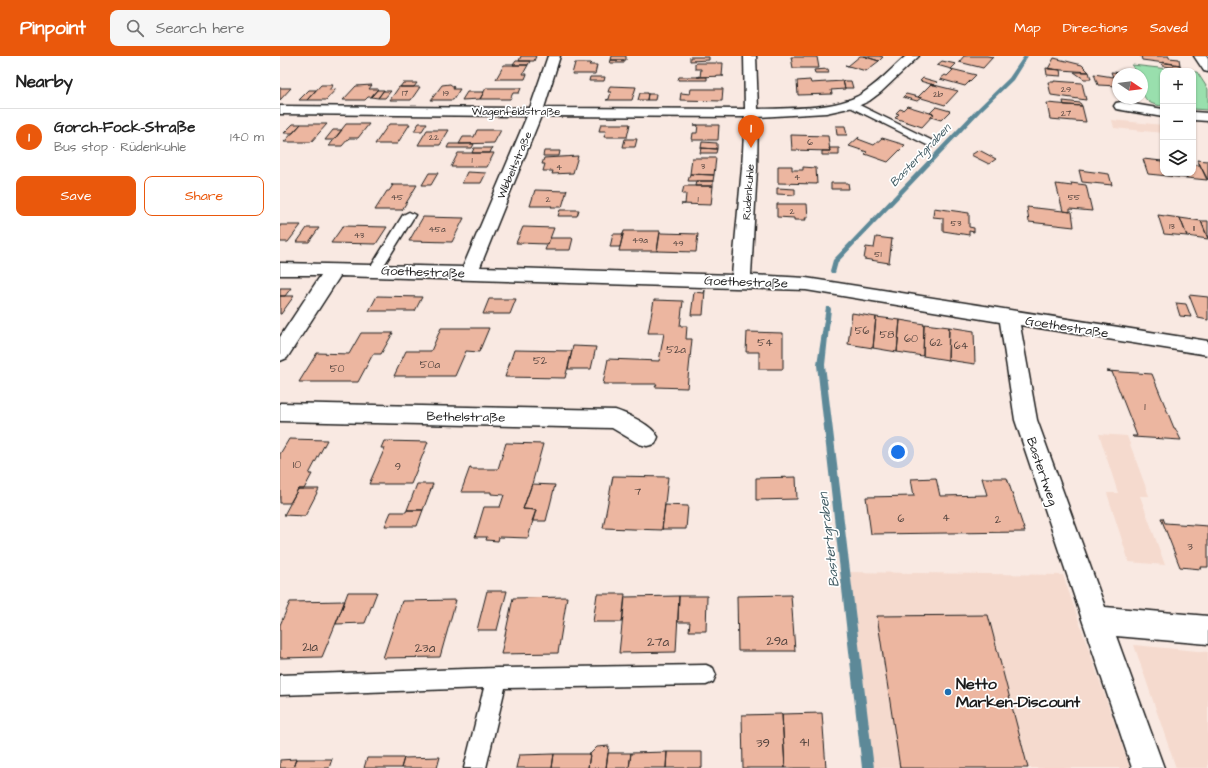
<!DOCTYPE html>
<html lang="en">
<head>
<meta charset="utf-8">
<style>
	body { margin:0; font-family:"Architects Daughter",sans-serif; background:#f6f6f6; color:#222 }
	.controls { position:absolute; right:12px; top:12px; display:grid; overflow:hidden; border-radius:8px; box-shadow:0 1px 3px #0004 }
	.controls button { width:36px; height:36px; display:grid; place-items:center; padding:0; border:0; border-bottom:1px solid #e0e0e0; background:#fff; color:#222; font:20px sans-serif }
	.compass { position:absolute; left:832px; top:12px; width:36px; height:36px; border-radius:50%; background:#fff; box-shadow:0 1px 3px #0004; rotate:103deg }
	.you { position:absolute; left:618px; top:396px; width:14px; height:14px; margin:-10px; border:3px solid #fff; border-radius:50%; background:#1a73e8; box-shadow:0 0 0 6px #1a73e833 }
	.badge { display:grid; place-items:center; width:26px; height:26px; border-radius:50%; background:#ea580c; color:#fff; font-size:13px; font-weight:700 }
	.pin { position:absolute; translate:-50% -33px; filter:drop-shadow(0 1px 2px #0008) }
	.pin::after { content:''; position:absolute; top:21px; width:14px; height:12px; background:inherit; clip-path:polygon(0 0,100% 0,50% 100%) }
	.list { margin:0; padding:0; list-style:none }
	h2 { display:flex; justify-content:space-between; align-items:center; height:52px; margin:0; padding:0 16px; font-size:17px }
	h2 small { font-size:13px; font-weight:400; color:#767676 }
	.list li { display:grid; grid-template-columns:26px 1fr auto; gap:12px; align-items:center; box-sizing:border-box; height:56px; padding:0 16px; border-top:1px solid #e0e0e0 }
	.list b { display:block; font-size:15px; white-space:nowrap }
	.list p { margin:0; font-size:13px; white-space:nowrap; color:#767676 }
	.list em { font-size:13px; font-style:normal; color:#767676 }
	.actions { display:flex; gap:8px; padding:12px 16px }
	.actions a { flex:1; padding:9px 0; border:1px solid #ea580c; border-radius:8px; text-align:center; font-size:14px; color:#ea580c }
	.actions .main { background:#ea580c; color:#fff }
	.icon { flex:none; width:22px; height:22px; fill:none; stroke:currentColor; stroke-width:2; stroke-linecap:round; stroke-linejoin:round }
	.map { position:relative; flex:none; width:928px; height:712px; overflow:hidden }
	header { display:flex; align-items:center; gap:24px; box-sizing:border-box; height:56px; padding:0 20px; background:#ea580c; color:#fff }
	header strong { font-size:19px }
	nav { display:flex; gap:22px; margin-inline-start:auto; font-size:14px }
	.search { width:280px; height:36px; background:#f6f6f6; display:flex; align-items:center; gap:10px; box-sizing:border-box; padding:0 14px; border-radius:8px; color:#767676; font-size:15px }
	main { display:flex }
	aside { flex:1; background:#fff }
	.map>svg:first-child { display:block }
	.built { fill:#f5dace }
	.green { fill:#99dfad; stroke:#5a7e64 }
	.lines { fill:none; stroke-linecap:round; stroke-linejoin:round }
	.stream { fill:#5d8998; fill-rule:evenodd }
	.building { fill:#ecb6a0; stroke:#1c1c1c }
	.service-casing { stroke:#1c1c1c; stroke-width:3 }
	.minor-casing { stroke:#1c1c1c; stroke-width:3 }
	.service { fill:#fff; fill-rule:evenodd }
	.minor { fill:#fff; fill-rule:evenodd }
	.poi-dot { fill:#1f6fb2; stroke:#fff; stroke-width:1.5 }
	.labels { text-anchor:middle; stroke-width:3.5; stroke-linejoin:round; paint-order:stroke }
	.far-number-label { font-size:9px; fill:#50423d }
	.far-street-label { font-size:11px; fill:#1c1c1c; stroke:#fff }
	.number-label { font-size:11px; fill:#50423d }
	.far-water-label { font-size:12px; font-style:italic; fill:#425c64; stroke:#fff }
	.street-label { font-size:13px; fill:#1c1c1c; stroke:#fff }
	.near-number-label { font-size:13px; fill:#50423d }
	.water-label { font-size:14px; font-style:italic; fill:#425c64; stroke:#fff }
	.near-poi-label { font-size:16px; font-weight:bold; fill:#1c1c1c; stroke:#fff; text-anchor:start }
</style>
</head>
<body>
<header>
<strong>Pinpoint</strong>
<div class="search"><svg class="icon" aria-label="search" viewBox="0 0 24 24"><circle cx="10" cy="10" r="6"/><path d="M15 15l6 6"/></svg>Search here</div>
<nav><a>Map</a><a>Directions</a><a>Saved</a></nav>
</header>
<main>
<aside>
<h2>Nearby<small></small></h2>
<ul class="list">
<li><span class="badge">1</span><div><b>Gorch-Fock-Straße</b><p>Bus stop · Rüdenkuhle</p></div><em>140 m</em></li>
</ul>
<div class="actions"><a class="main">Save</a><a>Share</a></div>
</aside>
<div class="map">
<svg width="928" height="712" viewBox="0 0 928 712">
	<rect width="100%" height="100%" fill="#f9e9e2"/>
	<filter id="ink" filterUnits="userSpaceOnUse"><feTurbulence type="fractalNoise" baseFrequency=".025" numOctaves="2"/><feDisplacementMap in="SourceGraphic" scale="8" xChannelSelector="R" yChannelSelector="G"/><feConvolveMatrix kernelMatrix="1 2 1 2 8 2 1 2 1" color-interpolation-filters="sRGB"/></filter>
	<g filter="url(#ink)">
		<path class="built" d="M832 64 883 69V77L834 72Z
			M819 378 847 380 869 440H860L885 509 849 506 827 437H838Z
			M565 516 783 519 850 712H588Z
			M854 589 928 596V712H896Z"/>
		<path class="green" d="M852 9 906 15H883V50C861 48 862 37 862 18H856Z
			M913 16H917L928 33V54L913 53Z"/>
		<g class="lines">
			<path class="stream" d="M744 0H748L733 24 700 56 558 206 555 217H551L550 215 553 204 696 54 729 22Z
				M546 251H550L551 253 545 309 594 712H582L537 309Z"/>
		</g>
		<path class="building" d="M241 0H256L254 5H239Z
			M332 0H346V4H331Z
			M580 0H583L599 5 586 15 565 9 568 10Z
			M583 0H599L603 1 599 5Z
			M684 0H707L713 1 703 12 679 6Z
			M861 0H889V2L899 3 900 9 862 4Z
			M410 1H429V4L410 5Z
			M511 1H537L539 12H513Z
			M774 2 802 9 809 16 768 13Z
			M331 4H344V7H330Z
			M236 5H250L248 9H233Z
			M662 5 676 8 671 13 657 9Z
			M882 6 900 9 901 12 883 10Z
			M295 7H311L309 9H317L315 18H292Z
			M415 7H443L442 20H444L417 21H420L421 13H415Z
			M224 9H248L243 18H247L245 23H216Z
			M766 12 780 14 781 20 767 19Z
			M548 13 549 17H535L534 14Z
			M671 13 696 19 685 30 660 23 665 19 667 20 673 14Z
			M794 16H809L811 23H804Z
			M831 16 845 17 838 18V30L818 29 814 18 833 21Z
			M310 21H325L324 25H309Z
			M399 21H427V24H398Z
			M643 22 657 26 654 29 640 25Z
			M530 24 531 27 563 25 565 33 551 34 552 38 518 39 517 25Z
			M563 25H571L573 32H565Z
			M774 25 802 27 806 44 771 39 768 26H774Z
			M123 27H137L134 31H120Z
			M170 28 174 31 173 33H180L173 44H151L162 29Z
			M651 28 654 29 678 35 665 49 638 41Z
			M41 29H53L49 34 56 33 46 44H27Z
			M92 29 89 33H98L91 41H88L85 44H63L76 30Z
			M330 30 356 31 352 44H326L329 43 331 36H328Z
			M119 31H140L131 44H110Z
			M0 32H11L0 44Z
			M206 32H241L239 37H233L230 43H200Z
			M411 33H443L442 45 400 44 401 37 410 38Z
			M29 34H36L27 44H19Z
			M97 34H104L98 42 91 41Z
			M104 34V35H111L105 42H98Z
			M187 36H204L200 43 182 44Z
			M360 37H368L367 44H358Z
			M368 38H376L375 44H367Z
			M626 38 638 41 641 42 637 45 623 41Z
			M783 45 800 47 802 50 784 49Z
			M767 47 802 50 806 66 770 63Z
			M627 50 650 57 654 58 642 71 615 62 619 58 616 57 620 53 623 54Z
			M656 51 670 55 661 64 651 61 654 58 650 57Z
			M139 67H147L142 75H134Z
			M13 68H21L13 77H4Z
			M21 68H47L31 86H4Z
			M66 68H89L78 82H69L62 90H49Z
			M109 68H130L117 88H95Z
			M321 68H350L347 81H324L326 75H319Z
			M414 69H439L438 84H412L413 77H417L418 69Z
			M556 70H565L567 79H557Z
			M53 74H62L54 84H45Z
			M147 74H169L160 89H138Z
			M197 74H221L214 87 179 88 183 81H194Z
			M511 79 548 80 550 95 512 94Z
			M579 81 578 83 594 89 602 82 625 89 608 106 585 98 587 96 569 90Z
			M345 83H357L355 91H343Z
			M422 86 437 87V93L421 92Z
			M169 88H194L192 92H167Z
			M194 92H212L210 97H192Z
			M421 92 437 93 436 97H420Z
			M549 92H559V99H542V95H550Z
			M699 94 716 103 709 108 691 99Z
			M264 95H280L279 100H263Z
			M178 97H214L207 111H171Z
			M298 100 293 117 272 118 273 115H263L265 108H262L264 102Z
			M412 102H436L434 119 410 118Z
			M863 103 882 105 883 117H887L888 120 868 118Z
			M917 104 928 105V124L919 107Z
			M919 107 927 124 907 122 905 117H913V109H920Z
			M498 110H512V114H523V111L536 112 537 128 498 127Z
			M799 114 829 118 832 129 802 126Z
			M187 116 206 117 201 127H182Z
			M149 117H158L151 129H142Z
			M887 117H905L907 122 888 120Z
			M410 118 434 119 433 125H408Z
			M416 125H433V130H415Z
			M551 127H568L569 133H551Z
			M791 127 806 129 812 155 790 153V156L783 155 776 128 792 130Z
			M111 129H137L122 154H95L107 135H109L113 129Z
			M404 130H433L431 149 401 148H405L406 138H402Z
			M497 132 515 133V139L497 138Z
			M255 134 286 135 287 134 282 151H271L272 150H250Z
			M497 148H527L528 162H525L526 164H514V162L497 161Z
			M747 151 792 156 794 171 749 166Z
			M654 152 689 157V171L694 172V176L689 175V179L663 175V162L653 161Z
			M280 154H299L297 160H278Z
			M878 159 900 162 907 180 884 178Z
			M143 161 184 162 172 186 129 185Z
			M900 162 921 165 928 183 907 180Z
			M921 165H928V182Z
			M0 169H21L8 186H0Z
			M63 170 107 171 96 188 51 187Z
			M243 171 274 172 268 188 236 187Z
			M27 172H39L29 186H17Z
			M344 175H380L377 195H339Z
			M380 177 418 178 416 196 377 195Z
			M333 178H343L340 191H330Z
			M596 181 612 183 609 207 584 203 586 191 594 192Z
			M270 182H293L290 194H265Z
			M0 232H11L5 240H0Z
			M425 234 423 259H411L414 236 424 237Z
			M909 239 928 241V264L918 262Z
			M0 240H14L1 258H0Z
			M97 240 142 241 135 255H89Z
			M209 243H236L230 258H203Z
			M374 244 403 245 400 270H407L406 283H412L407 332 375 331 377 328H323L328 303 379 305 384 277H368Z
			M896 247 906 248 911 261 900 260Z
			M572 257 596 261 593 292 568 288Z
			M596 261 620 264 617 296 593 292Z
			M620 264 644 268 643 300 617 296Z
			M644 268 669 271 668 304 643 300Z
			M669 271 694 275 695 308 668 304Z
			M161 272H209L199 296 186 295 175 320H114L126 295H151Z
			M467 276 503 277V313H479V296H466Z
			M81 277H113L101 298H93L78 326H19L37 297 69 298Z
			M293 290 316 291 311 313H288Z
			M234 294 292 295 285 322 225 321Z
			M827 315 872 318 894 372H895L901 384 853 381 852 380H857L832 316Z
			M9 383 47 384 29 418H32L24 433H18L10 447H0V398Z
			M104 385 148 386 131 428H89L105 392H101Z
			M226 387 263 388 252 428 243 453 256 454 248 482 219 481 218 485 206 484 207 481H195L204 451H220L224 439 211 438V436H181L190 411H191V413H218Z
			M333 420 388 421 382 474 323 472Z
			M516 421 517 443 476 444V422Z
			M656 422 660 440 707 439 702 422H727L745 476 591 478 586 441 634 440 631 423Z
			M137 428H153L143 454H127Z
			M252 428 275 429 266 465H252L256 454 243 453Z
			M18 433H39L25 460 4 459Z
			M385 449 408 450 406 473H382Z
			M127 454H143L137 470H105L111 456H126Z
			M881 462H883L885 467 928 470V511H920L921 513 900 511Z
			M207 535H227L217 574H197Z
			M68 536H97L85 567 56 568Z
			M317 538H345L342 566H313Z
			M511 539 515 595H458L457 540Z
			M399 540 396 596 339 597 345 541Z
			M399 540H427L426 575H409L410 566H398Z
			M287 541 278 597 221 598 233 542Z
			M176 544 160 601 103 602 122 545Z
			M65 545 42 601 0 602V569L10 546Z
			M708 559 748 712H620L597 560Z
			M542 657 546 712H505L502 658Z
			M502 658 505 712H463L462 659Z
			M329 690 326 712H308L310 698 317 691Z
			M387 696 386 712H349L351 697Z
			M387 696H422V712H386Z
			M328 697H351L349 712H326Z
			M274 698 272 712H236L239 699Z
			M274 698H310L308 712H272Z
			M160 701 157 712H121L124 702Z
			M87 702H124L121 712H84Z
			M16 703 13 712H0V704Z
			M16 703H52L49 712H13Z"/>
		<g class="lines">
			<g class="service-casing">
				<path id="service" d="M569 44 655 86 657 88 655 90H649L566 49 564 47Z
					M129 156 135 159 101 214 99 217H91L89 214 123 159Z
					M426 609 433 612 436 619 433 626 426 629 225 632 206 712H184L204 632 0 639V619L217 612Z"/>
			</g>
			<g class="minor-casing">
				<path id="minor" d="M268 0H280L264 52 465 53 464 0H476L478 53C509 52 551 54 578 40 596 30 611 13 626 0H639L601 36 589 45 578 50 546 57 478 61 477 112 471 219 526 222 928 285V299L740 269 757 364 825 551 928 560V588L836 580 884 712H852L735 364 720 266 526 234 60 220 7 302 0 305V281L41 219H0V207L183 211 247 60 0 58V50L250 52ZM261 60 465 61 462 112 452 219 200 211Z
					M914 0H926L928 3V16L924 15Z
					M841 46 883 53V61L836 53 834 50 836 47Z
					M913 56 928 57V65L913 64Z
					M0 347 335 354C348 358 372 369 378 381L375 388 367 390 359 388 332 372 0 365Z"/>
			</g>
			<use href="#service" class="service"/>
			<use href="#minor" class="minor"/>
		</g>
	</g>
	<circle class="poi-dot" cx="668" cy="636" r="4"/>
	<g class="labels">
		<g class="far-number-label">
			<text x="786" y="36">29</text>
			<text x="125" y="40">17</text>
			<text x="166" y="40">19</text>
			<text x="658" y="41">2b</text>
			<text x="786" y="60">27</text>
			<text x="154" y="84">22</text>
			<text x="530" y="89">6</text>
			<text x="192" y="107">1</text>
			<text x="423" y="113">3</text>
			<text x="279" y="114">4</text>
			<text x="517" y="124">4</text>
			<text x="117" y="144">45</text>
			<text x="794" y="144">55</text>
			<text x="268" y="146">2</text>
			<text x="418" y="146">1</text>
			<text x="512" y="158">2</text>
			<text x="676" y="170">53</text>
			<text x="892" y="173">13</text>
			<text x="914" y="175">11</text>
			<text x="157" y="176">45a</text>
			<text x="79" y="182">43</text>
			<text x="360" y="187">49a</text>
			<text x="398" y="190">49</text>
			<text x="598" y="201">51</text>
		</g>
		<g class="far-street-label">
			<text x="236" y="59">Wagenfeldstraße</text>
			<text transform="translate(234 109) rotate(-67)" y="4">Wibbeltstraße</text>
			<text transform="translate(468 136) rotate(-86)" y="4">Rüdenkuhle</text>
		</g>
		<g class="number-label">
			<text x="582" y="278">56</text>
			<text x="607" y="282">58</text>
			<text x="631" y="286">60</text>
			<text x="485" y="290">54</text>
			<text x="656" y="290">62</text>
			<text x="681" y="293">64</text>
			<text x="396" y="297">52a</text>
			<text x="260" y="308">52</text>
			<text x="150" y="312">50a</text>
			<text x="57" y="316">50</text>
			<text x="865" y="354">1</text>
			<text x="17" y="412">10</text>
			<text x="118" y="414">9</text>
			<text x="358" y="439">7</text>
			<text x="666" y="465">4</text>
			<text x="621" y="466">6</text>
			<text x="718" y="467">2</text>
			<text x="910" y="494">3</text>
		</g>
		<g class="far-water-label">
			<text transform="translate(640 99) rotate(-46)" y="4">Bastertgraben</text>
		</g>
		<g class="street-label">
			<text transform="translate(143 215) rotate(2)" y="5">Goethestraße</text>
			<text transform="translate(466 225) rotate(2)" y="5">Goethestraße</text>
			<text transform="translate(787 270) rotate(9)" y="5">Goethestraße</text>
			<text transform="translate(186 360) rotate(1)" y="5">Bethelstraße</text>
			<text transform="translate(763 415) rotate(71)" y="5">Bastertweg</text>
		</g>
		<g class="near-number-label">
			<text x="497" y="589">29a</text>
			<text x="378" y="590">27a</text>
			<text x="30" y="595">21a</text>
			<text x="145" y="596">23a</text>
			<text x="524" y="690">41</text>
			<text x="483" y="691">39</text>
		</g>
		<g class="water-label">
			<text transform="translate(548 484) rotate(-97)" y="5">Bastertgraben</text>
		</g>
		<g class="near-poi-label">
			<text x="676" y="633">Netto<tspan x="676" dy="18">Marken-Discount</tspan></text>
		</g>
	</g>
</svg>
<div class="controls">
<button>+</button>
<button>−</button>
<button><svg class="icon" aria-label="layers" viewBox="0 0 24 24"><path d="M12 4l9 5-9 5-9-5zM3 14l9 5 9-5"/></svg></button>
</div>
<svg class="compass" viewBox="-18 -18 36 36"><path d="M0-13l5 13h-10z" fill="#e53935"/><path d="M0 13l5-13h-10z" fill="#767676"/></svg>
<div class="you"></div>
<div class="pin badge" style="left:471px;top:92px">1</div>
</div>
</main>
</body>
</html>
